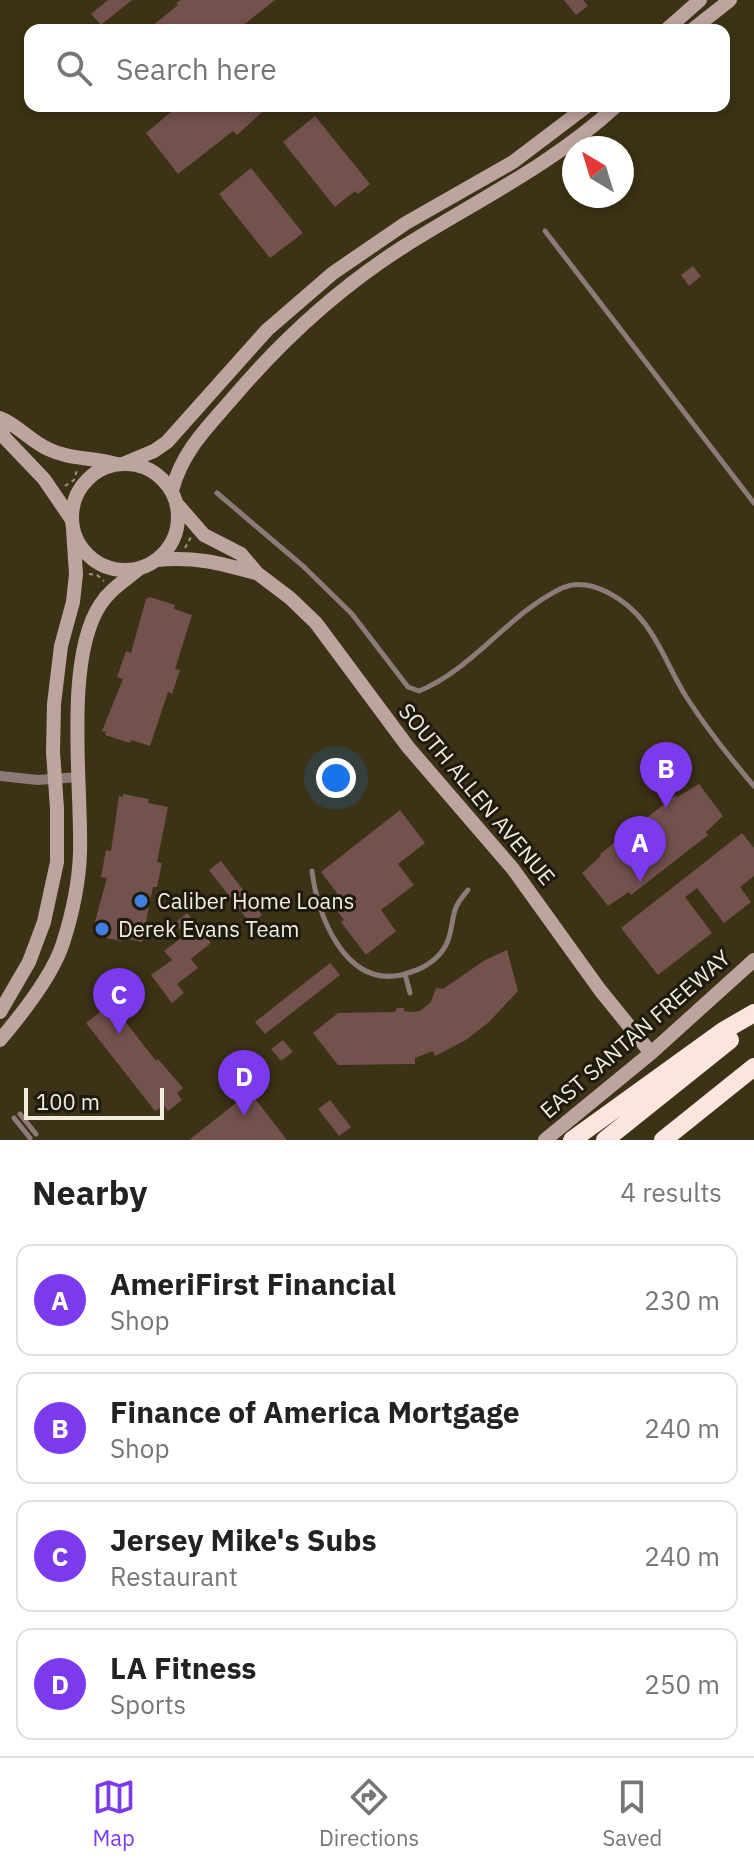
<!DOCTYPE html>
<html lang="en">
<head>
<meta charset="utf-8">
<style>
	body { margin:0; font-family:"IBM Plex Sans",sans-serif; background:#f2f2f2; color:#222 }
	.compass { position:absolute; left:562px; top:136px; width:72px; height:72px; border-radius:50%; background:#fff; box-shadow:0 4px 12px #0003; rotate:322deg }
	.scale { position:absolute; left:24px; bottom:20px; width:140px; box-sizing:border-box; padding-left:8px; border:4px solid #f1ecdb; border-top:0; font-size:22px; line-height:28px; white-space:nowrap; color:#f1ecdb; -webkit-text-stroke:6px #1f1a0e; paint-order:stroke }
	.you { position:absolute; left:336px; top:778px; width:28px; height:28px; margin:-20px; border:6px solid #fff; border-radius:50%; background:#1a73e8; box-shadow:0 0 0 12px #1a73e833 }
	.badge { display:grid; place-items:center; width:52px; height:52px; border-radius:50%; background:#7c3aed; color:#fff; font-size:26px; font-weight:700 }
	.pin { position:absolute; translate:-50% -66px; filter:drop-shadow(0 2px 4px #0008) }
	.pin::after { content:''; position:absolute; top:42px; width:28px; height:24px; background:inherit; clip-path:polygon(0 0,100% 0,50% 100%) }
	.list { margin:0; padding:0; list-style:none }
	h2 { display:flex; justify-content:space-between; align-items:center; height:104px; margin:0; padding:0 32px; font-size:34px }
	h2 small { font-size:26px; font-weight:400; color:#767676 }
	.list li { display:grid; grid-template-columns:52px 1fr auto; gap:24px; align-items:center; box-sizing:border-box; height:112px; margin:0 16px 16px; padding:0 16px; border:2px solid #e0e0e0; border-radius:16px }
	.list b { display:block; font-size:30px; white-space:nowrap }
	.list p { margin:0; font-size:26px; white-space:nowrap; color:#767676 }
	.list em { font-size:26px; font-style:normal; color:#767676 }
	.icon { flex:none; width:44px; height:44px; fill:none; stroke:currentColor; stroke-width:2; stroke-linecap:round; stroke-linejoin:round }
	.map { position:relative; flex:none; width:754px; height:1140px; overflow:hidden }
	.search { position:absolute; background:#fff; box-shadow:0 4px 12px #0003; left:24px; right:24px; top:24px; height:88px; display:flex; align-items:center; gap:20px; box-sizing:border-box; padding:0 28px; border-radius:16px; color:#767676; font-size:30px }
	.sheet { height:616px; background:#fff }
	nav { display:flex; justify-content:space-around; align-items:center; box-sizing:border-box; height:112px; border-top:2px solid #e0e0e0; background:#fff; font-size:22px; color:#767676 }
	nav a { display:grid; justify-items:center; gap:4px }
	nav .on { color:#7c3aed }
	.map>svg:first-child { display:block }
	.building { fill:#73514d }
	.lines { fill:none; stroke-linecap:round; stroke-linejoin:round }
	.path { stroke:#9e9780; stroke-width:2; stroke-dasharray:4 4; stroke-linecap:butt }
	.lane { stroke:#8c7b78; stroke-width:5 }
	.street { stroke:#8c7b78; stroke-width:10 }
	.secondary { stroke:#bea49f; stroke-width:14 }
	.highway { stroke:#fce4df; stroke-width:18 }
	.shop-dot { fill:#3f7fe0; stroke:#1f1a0e; stroke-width:3 }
	.labels { text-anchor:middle; stroke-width:6; stroke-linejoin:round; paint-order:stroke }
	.street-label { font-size:22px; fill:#f1ecdb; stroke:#1f1a0e }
	.poi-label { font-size:22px; fill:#f1ecdb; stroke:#1f1a0e; text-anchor:start }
</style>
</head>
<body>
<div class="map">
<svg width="754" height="1140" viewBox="0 0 754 1140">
	<rect width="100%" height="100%" fill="#3c3215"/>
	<path class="building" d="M108 0H132L101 25 91 14Z
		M181 0H275L237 30H147L178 5 176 3Z
		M564 0H583L588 6 576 15Z
		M178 106H269L237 135 233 131 178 174 146 133Z
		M315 116 370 184 358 194 355 191 335 207 283 142Z
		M251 168 303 233 270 258 219 194Z
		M693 266 701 276 689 286 681 275Z
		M150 597 175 605 174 609 192 615 175 669 180 670 172 694 168 692 150 746 131 740 130 743 105 735 106 732 102 731 123 679 117 677 126 651 131 653 146 599Z
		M699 784 723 816 706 832 708 835 631 895 629 892 608 906 582 873 601 856 600 854 676 795 677 797Z
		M123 794 149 799 148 803 168 807 157 862 162 863 157 887H153L142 942 122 938 121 941 95 936 96 933 92 932 107 878 101 877 106 850 111 851 119 796 123 797Z
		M400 810 425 843 398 864 414 885 381 910 396 931 366 955 341 922 344 920 328 899 337 893 321 872Z
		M742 833 754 848V876L740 887 751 902 724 923 697 888 685 897 712 933 658 975 621 928Z
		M221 861 262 915 251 924 209 870Z
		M187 913 211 943 191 959 198 968 177 984 184 993 172 1003 151 975 172 960 164 951 185 935 175 923Z
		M507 950 518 991 489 1022 466 1040 435 1056 433 1051 415 1058V1064L338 1065 313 1033 338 1013 395 1012 397 1008H404V1011L411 1012 420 1011 431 1002 436 988 443 989 485 960Z
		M330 963 340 975 265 1034 255 1022Z
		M119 1002 129 1016 124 1020 156 1061 158 1059 183 1088 177 1093 182 1100 168 1111 164 1106 155 1111 86 1023 108 1006 110 1009Z
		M283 1040 293 1052 281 1061 271 1049Z
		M250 1092 287 1140H189Z
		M330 1100 351 1127 339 1136 318 1109Z"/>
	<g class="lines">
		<path class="path" d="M65 486 74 480 77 470
			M185 548 191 537
			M89 574 97 575 104 581"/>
		<path class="lane" d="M545 231 754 503
			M217 493 303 566 352 614 408 687 419 691C473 669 508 614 562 588 591 575 628 601 645 624 662 646 672 675 687 698 707 729 730 758 754 786
			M312 871C317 915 345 987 401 975 416 971 427 967 438 956 452 942 450 927 455 910 457 903 463 896 468 890
			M405 974 410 993
			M20 1114 36 1134
			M14 1118 30 1138"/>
		<path class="street" d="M0 776 38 780 79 777"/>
		<path class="secondary" d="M666 30 700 0
			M692 30 730 0
			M0 418C18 425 30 441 48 449 70 460 93 457 116 464
			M0 424 4 437 44 479 72 520
			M123 464 154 451 167 442 267 330 333 273 406 223 513 162 587 106
			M72 517a53 53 0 1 1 106 0a53 53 0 1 1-106 0Z
			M172 490C183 451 205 430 231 400 281 341 337 289 403 247 476 201 552 165 616 106
			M177 504 204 535 241 554 257 573 290 598 316 623 408 747 513 869 600 990 651 1053
			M156 560C194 556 220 563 256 573
			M0 1012 29 962 44 922 57 862V808L53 752 54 704 61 646 73 602 76 574 73 529
			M0 1040C22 1014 53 975 63 943 72 915 79 882 80 853 82 786 64 661 100 605 110 589 126 580 140 568
			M545 1140 651 1053 754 960"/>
		<path class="highway" d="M572 1140 723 1031 754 1013
			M605 1140 730 1040
			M663 1140 754 1067"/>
	</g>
	<g class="shop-dot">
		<circle cx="141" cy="901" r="8"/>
		<circle cx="102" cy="929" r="8"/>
	</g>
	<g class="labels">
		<g class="street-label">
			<text transform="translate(477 794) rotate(50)" y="8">SOUTH ALLEN AVENUE</text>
			<text transform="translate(635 1034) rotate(-41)" y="8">EAST SANTAN FREEWAY</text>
		</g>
		<g class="poi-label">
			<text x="157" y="909">Caliber Home Loans</text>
			<text x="118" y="937">Derek Evans Team</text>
		</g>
	</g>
</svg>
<svg class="compass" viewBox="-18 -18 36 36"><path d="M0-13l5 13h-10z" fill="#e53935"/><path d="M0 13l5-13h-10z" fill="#767676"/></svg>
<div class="scale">100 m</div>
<div class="you"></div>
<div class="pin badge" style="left:640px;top:882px">A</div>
<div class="pin badge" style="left:666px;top:808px">B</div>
<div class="pin badge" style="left:119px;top:1034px">C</div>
<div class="pin badge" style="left:244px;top:1116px">D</div>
<div class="search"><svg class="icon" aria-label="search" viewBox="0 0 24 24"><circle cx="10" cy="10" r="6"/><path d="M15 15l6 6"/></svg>Search here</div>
</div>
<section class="sheet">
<h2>Nearby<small>4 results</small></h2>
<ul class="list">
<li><span class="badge">A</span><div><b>AmeriFirst Financial</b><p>Shop</p></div><em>230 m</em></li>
<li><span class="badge">B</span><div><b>Finance of America Mortgage</b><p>Shop</p></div><em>240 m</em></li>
<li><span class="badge">C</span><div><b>Jersey Mike's Subs</b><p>Restaurant</p></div><em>240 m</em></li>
<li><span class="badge">D</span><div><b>LA Fitness</b><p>Sports</p></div><em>250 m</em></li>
</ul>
</section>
<nav>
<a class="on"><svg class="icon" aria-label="map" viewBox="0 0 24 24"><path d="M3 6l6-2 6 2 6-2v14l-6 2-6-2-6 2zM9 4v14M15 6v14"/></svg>Map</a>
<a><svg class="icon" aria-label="directions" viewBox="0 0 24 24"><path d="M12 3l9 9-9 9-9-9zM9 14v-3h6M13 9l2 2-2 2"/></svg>Directions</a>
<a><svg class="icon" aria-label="saved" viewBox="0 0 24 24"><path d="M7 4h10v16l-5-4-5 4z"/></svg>Saved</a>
</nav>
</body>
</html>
